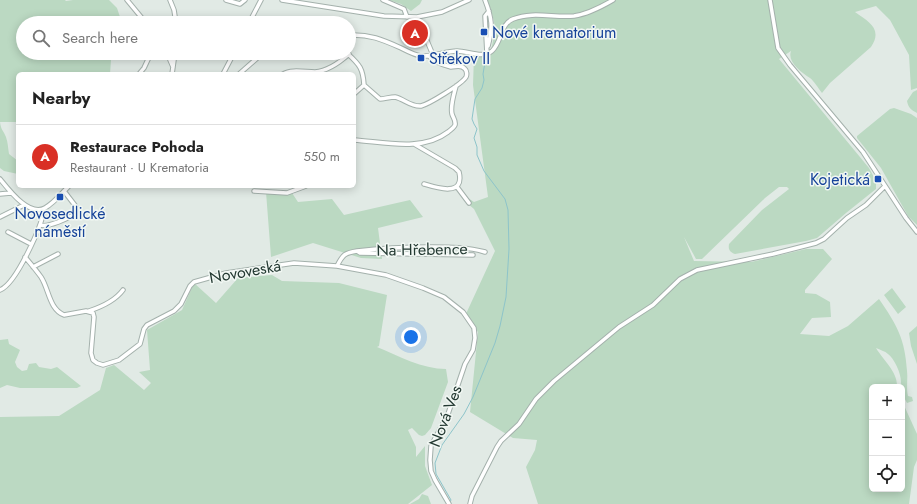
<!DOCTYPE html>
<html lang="en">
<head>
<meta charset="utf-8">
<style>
	body { margin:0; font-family:Jost,sans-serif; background:#f2f2f2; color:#222 }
	.controls { position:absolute; right:12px; bottom:12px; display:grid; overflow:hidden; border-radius:6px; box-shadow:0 2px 10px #0003 }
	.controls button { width:36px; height:36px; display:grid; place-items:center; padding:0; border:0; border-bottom:1px solid #e0e0e0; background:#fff; color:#222; font:20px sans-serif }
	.you { position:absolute; left:411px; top:337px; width:14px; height:14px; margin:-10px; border:3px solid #fff; border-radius:50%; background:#1a73e8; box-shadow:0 0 0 6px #1a73e833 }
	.badge { display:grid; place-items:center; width:26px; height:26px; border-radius:50%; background:#d93025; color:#fff; font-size:13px; font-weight:700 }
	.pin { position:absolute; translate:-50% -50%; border:2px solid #fff; box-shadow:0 1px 4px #0006 }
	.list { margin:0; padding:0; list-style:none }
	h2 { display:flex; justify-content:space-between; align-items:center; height:52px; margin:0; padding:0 16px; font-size:17px }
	h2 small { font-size:13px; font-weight:400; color:#767676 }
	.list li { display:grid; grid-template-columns:26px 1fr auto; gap:12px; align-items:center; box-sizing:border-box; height:64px; padding:0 16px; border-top:1px solid #e0e0e0 }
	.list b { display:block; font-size:15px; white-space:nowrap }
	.list p { margin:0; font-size:13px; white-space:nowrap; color:#767676 }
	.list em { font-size:13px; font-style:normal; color:#767676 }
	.icon { flex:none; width:22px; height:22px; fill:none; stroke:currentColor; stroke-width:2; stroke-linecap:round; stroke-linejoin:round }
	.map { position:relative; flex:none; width:917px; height:504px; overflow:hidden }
	.search { position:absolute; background:#fff; box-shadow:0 2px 10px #0003; left:16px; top:16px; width:340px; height:44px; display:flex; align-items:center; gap:10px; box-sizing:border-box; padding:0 14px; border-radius:22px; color:#767676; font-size:15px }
	.panel { position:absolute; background:#fff; box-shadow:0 2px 10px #0003; left:16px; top:72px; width:340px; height:116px; border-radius:6px }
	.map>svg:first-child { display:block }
	.green { fill:#bbd9c2 }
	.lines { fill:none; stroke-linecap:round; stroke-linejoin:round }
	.stream { stroke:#8dc4ca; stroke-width:1 }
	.minor-casing { stroke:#a4b1ac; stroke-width:5.5 }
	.minor { stroke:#fff; stroke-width:3.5 }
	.transit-dot { fill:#1a4fb4; stroke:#f1f7f3; stroke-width:1.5 }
	.labels { text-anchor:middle; stroke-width:3; stroke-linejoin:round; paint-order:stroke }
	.transit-label { font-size:16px; fill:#164399; stroke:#f1f7f3; text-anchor:start }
	.street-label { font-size:16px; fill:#233932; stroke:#f1f7f3 }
</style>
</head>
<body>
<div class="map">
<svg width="917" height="504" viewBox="0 0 917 504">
	<rect width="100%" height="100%" fill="#e1eae5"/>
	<path class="green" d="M0 0H65L66 1 73 0H109L117 8 122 23H23V53H117L111 60 110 74H18V122H0C1 130 3 130 6 137 8 143 8 148 9 154L18 161V174L4 171 0 168Z
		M389 0H422L420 4 411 11 401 4Z
		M487 0H917V88L911 90 909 55 890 20 876 6 855 12C869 22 883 29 871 47L830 83 822 93C818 88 814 81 810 78 801 72 787 62 791 51L779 59 869 168 876 181V189L846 213 817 238 806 241 735 254C730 252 728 250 729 244L762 210 789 189 787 187H779L765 198 702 259H696L684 237 694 261 751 262 806 249H823L832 259 805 290V293L816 294 830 302 831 317 812 318 800 334 829 336 848 326 879 299C897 325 905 339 907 371 908 380 906 387 908 396L912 397 913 401 907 403C904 398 902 393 902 387H900C904 379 895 359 888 354 885 351 880 350 876 348 883 360 898 372 897 387H872V489H902V401L917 434V460L914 467 909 504H538L526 467 535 450 537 440 513 438 470 412 478 332 465 316 495 251 474 209 468 204 459 192 474 202 488 197 473 85 474 56 481 57 490 54C496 29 497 25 487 0Z
		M917 90V113C911 110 908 107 907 101L913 92Z
		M894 108 911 114 917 118V225L908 216 881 168 857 138V136L890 109Z
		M266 192 292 193 298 202 332 199 344 215 410 200 423 217 378 228 382 259 361 258 313 243 271 257Z
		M272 275 282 281 339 283 387 295 379 346 377 347C399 356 422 369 446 369L448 382 431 428 425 435 422 436 419 435 412 428 408 430 416 447V457L425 446V466L432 485 408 504H0V417L59 416 100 390 106 368 114 365 144 390 151 383 139 372 150 370 147 330 182 310 194 283 216 303 238 278Z
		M892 288 906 307 898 314 884 295Z
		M917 326V364L911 346 909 333Z
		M8 339 9 344 20 350 15 362 17 367 22 371 27 370 29 364 36 363 39 367 51 369 57 367 81 386 77 388H20L7 385 0 388V340Z
		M422 494 428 496 431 504H410L419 499Z"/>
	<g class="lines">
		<path class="stream" d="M450 502 451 500 436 474 435 463 442 445 464 414 473 397 495 343 500 326 506 297 509 249 508 210 505 199 484 171 477 155V147L474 138 477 129 474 124 472 119 475 99 482 88 484 80 483 74 486 57"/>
		<g class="minor-casing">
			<path id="minor" d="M127 0 146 23
				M170 0 174 10 176 23
				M226 0 240 4 245 0
				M282 0 384 16 417 17 433 55
				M383 0 404 9 407 17
				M485 0C492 18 493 27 488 46
				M770 0 778 48 790 65 863 152 906 218 917 232
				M417 17 442 12 469 0
				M249 23 261 0
				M349 35C370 34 383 40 401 48 407 51 414 55 421 56 433 57 445 51 457 51 468 51 483 59 492 51 502 42 500 24 513 19 533 11 554 18 574 16 588 14 601 7 613 0
				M167 53 173 67
				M348 54C360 65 363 69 364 85
				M487 54 485 16 489 11
				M139 74 144 68 151 53
				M172 74 175 53
				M223 74 234 53
				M239 74 263 53
				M283 74C291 69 305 72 315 72 328 71 339 63 349 54
				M364 85 380 99C384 99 390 97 395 97 404 99 411 107 421 106 429 104 462 84 466 77 467 75 467 71 465 69 461 64 456 67 451 67 443 65 433 62 429 56
				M354 94 364 85
				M354 140C384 142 422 152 448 132 450 130 454 128 455 125 456 120 453 118 452 114 450 106 454 94 456 86
				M414 144 455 168 459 172C465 197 437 188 424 184
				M0 179C9 190 29 217 45 208 54 203 62 193 69 186
				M457 187 469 203
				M254 191 287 193 306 186
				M0 194 11 193
				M0 217 24 205
				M40 225C47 228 70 218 76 213L77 208 64 191
				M8 232 31 244
				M357 251C382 248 407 247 432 247 450 247 468 247 485 252
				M25 257C30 263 36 270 41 277 49 289 49 309 64 315L86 311 93 313 94 317 91 353 93 360 97 363 103 365 119 360 140 344 144 329 147 325 174 311 181 304 190 286 194 282 226 273 294 263 337 266 386 275 423 288 444 297 463 312 474 328 475 338 473 350 465 364 448 414 431 446 430 460 431 471 435 480 449 504
				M337 266C343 254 345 253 357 251L360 253 473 255
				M33 267 58 254
				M0 290C16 284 42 226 44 209
				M89 311C101 307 115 301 123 290
				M470 504 472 496 497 447 501 441 519 424 536 399 554 381 619 327 653 305 680 279 697 270 773 254 816 243 824 239 847 218 866 205 885 186"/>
		</g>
		<use href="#minor" class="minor"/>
	</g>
	<g class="transit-dot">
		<rect x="480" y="28" width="8" height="8" rx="2"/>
		<rect x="417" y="54" width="8" height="8" rx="2"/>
		<rect x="874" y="175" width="8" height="8" rx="2"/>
		<rect x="56" y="193" width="8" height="8" rx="2"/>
	</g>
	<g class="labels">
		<g class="transit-label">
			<text x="492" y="38">Nové krematorium</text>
			<text x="429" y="64">Střekov II</text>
			<text x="870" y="185" text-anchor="end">Kojetická</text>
			<text x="60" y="219" text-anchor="middle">Novosedlické<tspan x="60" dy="18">náměstí</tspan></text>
		</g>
		<g class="street-label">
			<text transform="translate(422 249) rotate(-1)" y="6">Na Hřebence</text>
			<text transform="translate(245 271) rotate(-10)" y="6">Novoveská</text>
			<text transform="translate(445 416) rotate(-69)" y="6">Nová Ves</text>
		</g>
	</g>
</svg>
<div class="controls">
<button>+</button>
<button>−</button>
<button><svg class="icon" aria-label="locate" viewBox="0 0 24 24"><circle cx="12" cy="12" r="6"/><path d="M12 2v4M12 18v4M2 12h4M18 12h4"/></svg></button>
</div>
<div class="you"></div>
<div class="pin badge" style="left:415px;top:33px">A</div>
<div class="search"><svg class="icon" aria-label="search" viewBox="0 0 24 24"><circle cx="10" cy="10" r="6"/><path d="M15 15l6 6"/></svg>Search here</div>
<section class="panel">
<h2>Nearby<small></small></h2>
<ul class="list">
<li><span class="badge">A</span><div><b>Restaurace Pohoda</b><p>Restaurant · U Krematoria</p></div><em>550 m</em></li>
</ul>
</section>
</div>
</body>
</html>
